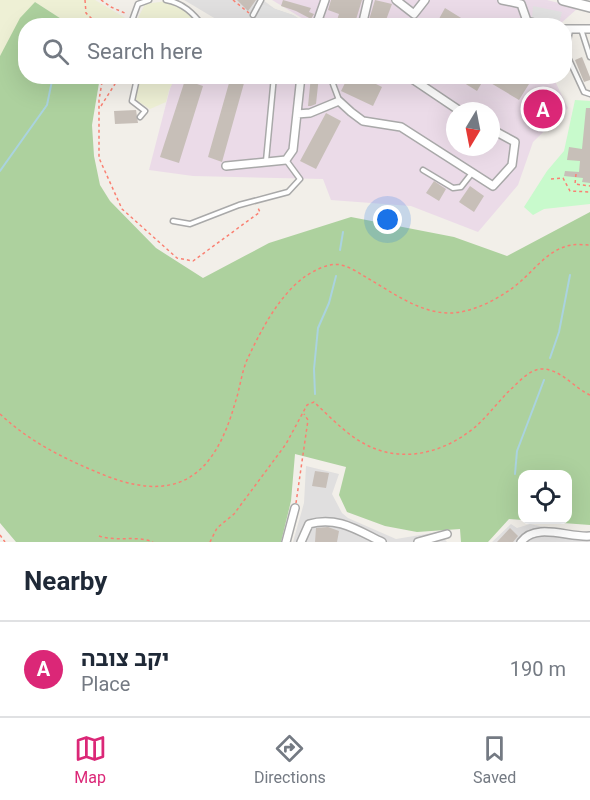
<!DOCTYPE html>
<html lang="en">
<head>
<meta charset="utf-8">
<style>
	body { margin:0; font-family:Roboto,"Noto Sans Hebrew",sans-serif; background:#f2f2f3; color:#1f2937 }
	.controls { position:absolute; right:18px; bottom:18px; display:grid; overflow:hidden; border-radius:12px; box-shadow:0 6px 24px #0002 }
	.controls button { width:54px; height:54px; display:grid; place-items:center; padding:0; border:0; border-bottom:2px solid #e0e1e3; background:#fff; color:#1f2937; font:30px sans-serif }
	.compass { position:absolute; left:446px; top:102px; width:54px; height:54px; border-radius:50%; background:#fff; box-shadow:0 6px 24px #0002; rotate:190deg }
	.you { position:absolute; left:388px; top:220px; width:21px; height:21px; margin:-15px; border:4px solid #fff; border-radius:50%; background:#1a73e8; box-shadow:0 0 0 9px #1a73e833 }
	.badge { display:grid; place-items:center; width:39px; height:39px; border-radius:50%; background:#db2777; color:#fff; font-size:20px; font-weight:700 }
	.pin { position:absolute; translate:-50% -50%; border:3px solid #fff; box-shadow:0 2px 6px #0006 }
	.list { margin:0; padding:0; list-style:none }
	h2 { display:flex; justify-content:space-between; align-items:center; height:78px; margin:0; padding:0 24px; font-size:26px }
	h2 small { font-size:20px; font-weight:400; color:#747a83 }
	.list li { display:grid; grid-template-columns:39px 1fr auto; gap:18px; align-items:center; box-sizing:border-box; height:96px; padding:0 24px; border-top:2px solid #e0e1e3 }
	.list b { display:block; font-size:22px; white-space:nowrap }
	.list p { margin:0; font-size:20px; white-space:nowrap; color:#747a83 }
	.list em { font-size:20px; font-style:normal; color:#747a83 }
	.icon { flex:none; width:33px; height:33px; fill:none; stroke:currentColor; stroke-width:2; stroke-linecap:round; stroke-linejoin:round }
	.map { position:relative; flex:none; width:590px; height:542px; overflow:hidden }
	.search { position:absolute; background:#fff; box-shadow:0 6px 24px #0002; left:18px; right:18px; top:18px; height:66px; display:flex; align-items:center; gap:15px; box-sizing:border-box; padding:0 21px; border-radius:24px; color:#747a83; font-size:22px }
	.sheet { height:174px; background:#fff }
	nav { display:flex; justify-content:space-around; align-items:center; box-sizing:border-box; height:84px; border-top:2px solid #e0e1e3; background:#fff; font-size:16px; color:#747a83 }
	nav a { display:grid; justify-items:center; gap:3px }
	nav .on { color:#db2777 }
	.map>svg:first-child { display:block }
	.residential { fill:#e0dfdf }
	.industrial { fill:#ebdbe8; fill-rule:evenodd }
	.farmland { fill:#eef0d5 }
	.forest { fill:#add19e; fill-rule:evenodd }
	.park { fill:#c8facc }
	.parking { fill:#e2e2e2 }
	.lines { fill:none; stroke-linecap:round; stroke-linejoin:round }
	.stream { stroke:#aad3df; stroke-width:2 }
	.building { fill:#c7bfb8 }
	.service-casing { stroke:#a9a9a9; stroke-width:7 }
	.minor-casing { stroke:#a9a9a9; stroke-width:10 }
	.tertiary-casing { stroke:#a9a9a9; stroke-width:12 }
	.path { stroke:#fa8072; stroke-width:1.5; stroke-dasharray:3 3; stroke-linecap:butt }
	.service { stroke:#fff; stroke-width:4 }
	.minor { stroke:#fff; stroke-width:7 }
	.tertiary { stroke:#fff; stroke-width:9 }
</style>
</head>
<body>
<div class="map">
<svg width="590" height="542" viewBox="0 0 590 542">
	<rect width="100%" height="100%" fill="#f2efe9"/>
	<path class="residential" d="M184 0H263L275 9 293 15 309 25H226Z
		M306 466 339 474 332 494 342 513 348 518 396 539 438 532 447 542H293L304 503Z
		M511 524 517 528 530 524 577 534 590 533V542H492Z"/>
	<path class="industrial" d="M272 0H547L578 8 559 25 315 26Z
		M173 77H553L568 108 533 142 518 185 478 232 411 206 331 200 323 179 193 176 149 170ZM455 111H491V147H455Z"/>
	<path class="farmland" d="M0 0H95L127 19 126 25H87L86 21 66 22 35 2 0 56Z
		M167 1 185 9 199 25 134 26 145 4Z
		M134 77H176L169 90 166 102 150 109 136 100V91L140 82Z"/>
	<path class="forest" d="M35 2 66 22 89 21 92 25 26 26V76L100 77 92 125 94 156 100 185 110 201 156 248 203 278 269 243 351 217 454 237 507 256 590 212V525L509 519 488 542H461L460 529 417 532 385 526 347 512 339 495 346 467 295 454 291 501 281 542H16L0 523V56L20 18ZM522 475H568V520H522Z"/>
	<path class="park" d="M575 100 590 101V204L544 209 533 215 524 207 547 171 564 151Z"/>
	<path class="parking" d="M261 4 293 15 309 25H269L253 18Z
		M533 6 562 12 559 24 532 18Z"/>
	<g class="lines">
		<path class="stream" d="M0 171 47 105 53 76
			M340 250 343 232
			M550 358 559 332 570 275
			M315 394 314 369 318 328 329 303 336 276
			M515 474 517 451 544 380"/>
	</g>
	<path class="building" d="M237 0H256L248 11Z
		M283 0 311 8 309 12 314 14 311 19 296 11 281 6Z
		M331 0H362L354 26 337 20 339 14 328 10Z
		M375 0 392 4 386 20 399 26H373L374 22 369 20Z
		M445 8 474 26H435Z
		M582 57 590 77V80L584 82 575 60Z
		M231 76H246L222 162 208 157Z
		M311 76H319L316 104 311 106H308Z
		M360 76 382 87 373 106 341 91 347 79 357 84Z
		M453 76H534L519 100 484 79 477 91Z
		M185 80 203 86 179 163 160 157Z
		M537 96 558 107 550 122 529 111Z
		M586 108H590V183L582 182 583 178 564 176 565 171 579 172 580 161 567 160 569 147 582 149Z
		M136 110 138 123 115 124 114 111Z
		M326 113 341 121 316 169 300 161Z
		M434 181 446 189 439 201 426 193Z
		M470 186 484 196 474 212 459 202Z
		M315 471 329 473 326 488 312 486Z
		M328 527 339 531 337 542H315L316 528Z
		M510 528 518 536 513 542H497Z"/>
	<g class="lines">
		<g class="service-casing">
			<path id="service" d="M166 0C183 3 193 13 203 26
				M253 15 261 0
				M130 26 138 4 149 0
				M581 29 590 57
				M570 30 566 53 584 92 590 94
				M130 76 136 83 132 101 145 111 140 117
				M330 76 339 100
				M266 161 274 76
				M423 170 453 188 461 187 472 173
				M173 221 190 224 239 205 288 192 300 179 286 160"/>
		</g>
		<g class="minor-casing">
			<path id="minor" d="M325 0 318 20 329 26
				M396 0 414 14 425 0
				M502 0 521 4 527 21 545 26
				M362 26 368 0
				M564 29H590
				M408 76 460 111
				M200 78 201 76
				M297 114 310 113 339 101 351 112 363 121 401 127 493 186 512 165 515 142 491 129
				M226 166 286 160 293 150 301 76
				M286 542 295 508
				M301 542 309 524C337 516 357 530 382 542
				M418 542 447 534
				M521 542C536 522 569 538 590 536"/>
		</g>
		<g class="tertiary-casing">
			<path id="tertiary" d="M563 0 590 7"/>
		</g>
		<path class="path" d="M85 0 86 13 99 26
			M101 0 111 7 127 14
			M233 0 249 13
			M103 76 99 100V158L122 209 177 258 193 261 260 212 257 206
			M101 106 120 76
			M576 174 575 184 590 186
			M551 179 563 178 570 191 590 192
			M0 414C32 444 69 461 109 477 182 504 216 471 235 403 240 389 241 374 247 360 260 332 278 297 303 278 313 271 329 262 341 265 351 267 360 274 369 279 393 293 419 312 447 313 472 314 503 297 521 281 536 268 550 248 572 245 577 244 584 245 590 245
			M296 503 308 420 304 414
			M0 535 5 542
			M99 536C117 542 135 535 153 542
			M210 542 217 528 234 514 286 444 307 405 314 402C329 416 345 433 363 443 400 464 442 454 474 428 486 418 497 403 509 391 518 383 529 369 542 369 561 369 574 388 590 395"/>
		<use href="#service" class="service"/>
		<use href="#minor" class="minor"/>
		<use href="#tertiary" class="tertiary"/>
	</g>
</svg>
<div class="controls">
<button><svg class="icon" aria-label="locate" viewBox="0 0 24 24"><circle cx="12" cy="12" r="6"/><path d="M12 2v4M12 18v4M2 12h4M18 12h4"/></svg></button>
</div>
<svg class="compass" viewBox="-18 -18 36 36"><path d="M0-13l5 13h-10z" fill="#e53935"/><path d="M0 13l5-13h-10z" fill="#747a83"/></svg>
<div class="you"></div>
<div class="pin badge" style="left:543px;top:109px">A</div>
<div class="search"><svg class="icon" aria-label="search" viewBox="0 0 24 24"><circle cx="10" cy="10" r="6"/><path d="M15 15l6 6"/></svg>Search here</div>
</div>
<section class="sheet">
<h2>Nearby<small></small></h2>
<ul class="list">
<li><span class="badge">A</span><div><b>יקב צובה</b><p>Place</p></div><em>190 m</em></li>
</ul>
</section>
<nav>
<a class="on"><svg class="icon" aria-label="map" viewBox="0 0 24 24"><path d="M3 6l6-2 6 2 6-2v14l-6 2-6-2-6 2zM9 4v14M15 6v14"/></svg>Map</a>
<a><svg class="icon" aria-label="directions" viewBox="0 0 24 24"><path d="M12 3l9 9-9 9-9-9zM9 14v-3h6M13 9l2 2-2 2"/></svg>Directions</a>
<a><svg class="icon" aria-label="saved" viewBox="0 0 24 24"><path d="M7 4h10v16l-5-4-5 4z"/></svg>Saved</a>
</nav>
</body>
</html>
